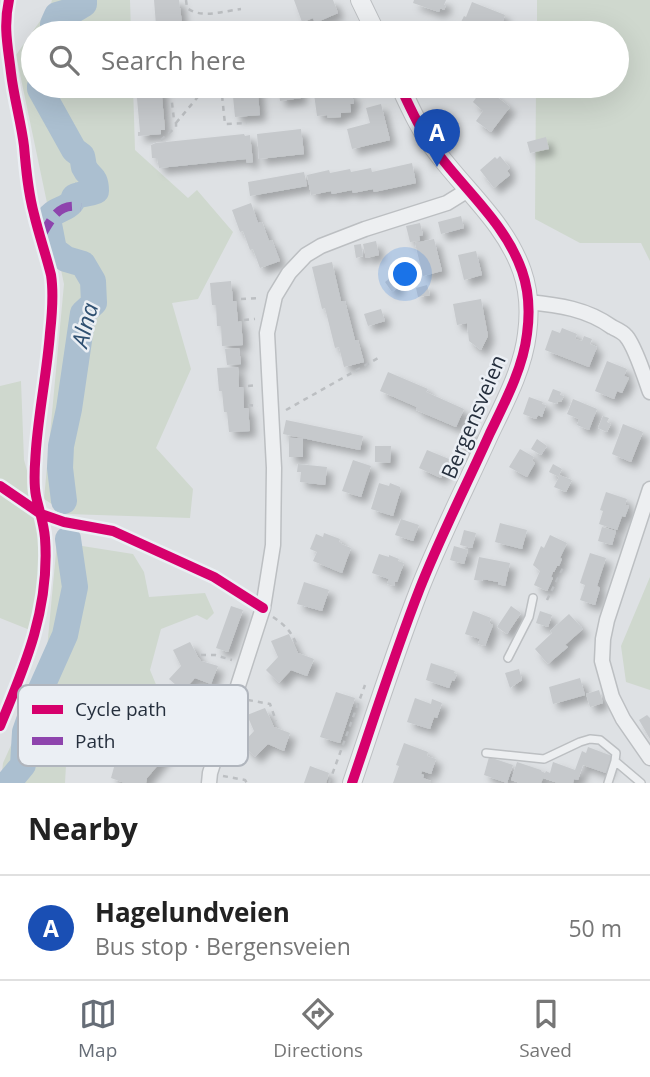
<!DOCTYPE html>
<html lang="en">
<head>
<meta charset="utf-8">
<style>
	body { margin:0; font-family:"Open Sans",sans-serif; background:#f2f2f2; color:#222 }
	.you { position:absolute; left:406px; top:275px; width:24px; height:24px; margin:-18px; border:5px solid #fff; border-radius:50%; background:#1a73e8; box-shadow:0 0 0 10px #1a73e833 }
	.badge { display:grid; place-items:center; width:46px; height:46px; border-radius:50%; background:#666d77; color:#fff; font-size:23px; font-weight:700 }
	.pin { position:absolute; translate:-50% -58px; filter:drop-shadow(0 2px 4px #0008) }
	.pin::after { content:''; position:absolute; top:37px; width:24px; height:21px; background:inherit; clip-path:polygon(0 0,100% 0,50% 100%) }
	.list { margin:0; padding:0; list-style:none }
	h2 { display:flex; justify-content:space-between; align-items:center; height:91px; margin:0; padding:0 28px; font-size:30px }
	h2 small { font-size:23px; font-weight:400; color:#767676 }
	.list li { display:grid; grid-template-columns:46px 1fr auto; gap:21px; align-items:center; box-sizing:border-box; height:105px; padding:0 28px; border-top:2px solid #e0e0e0 }
	.list b { display:block; font-size:26px; white-space:nowrap }
	.list p { margin:0; font-size:23px; white-space:nowrap; color:#767676 }
	.list em { font-size:23px; font-style:normal; color:#767676 }
	.icon { flex:none; width:38px; height:38px; fill:none; stroke:currentColor; stroke-width:2; stroke-linecap:round; stroke-linejoin:round }
	.map { position:relative; flex:none; width:650px; height:783px; overflow:hidden }
	.search { position:absolute; background:#fff; box-shadow:0 7px 28px #0002; left:21px; right:21px; top:21px; height:77px; display:flex; align-items:center; gap:18px; box-sizing:border-box; padding:0 24px; border-radius:38px; color:#767676; font-size:26px }
	.sheet { height:196px; background:#fff }
	nav { display:flex; justify-content:space-around; align-items:center; box-sizing:border-box; height:98px; border-top:2px solid #e0e0e0; background:#fff; font-size:19px; color:#767676 }
	nav a { display:grid; justify-items:center; gap:4px }
	nav .on { color:#666d77 }
	.map>svg:first-child { display:block }
	.green { fill:#cfd8ce }
	.lines { fill:none; stroke-linecap:round; stroke-linejoin:round }
	.river { stroke:#abbfd0; stroke-width:26 }
	.building { fill:#c6c9cc; filter:url(#shadow) }
	.service-casing { stroke:#bcbfc2; stroke-width:10 }
	.minor-casing { stroke:#bcbfc2; stroke-width:17 }
	.tertiary-casing { stroke:#bcbfc2; stroke-width:20 }
	.path { stroke:#bcbfc2; stroke-width:2.5; stroke-dasharray:5 5; stroke-linecap:butt }
	.service { stroke:#edeff1; stroke-width:7 }
	.minor { stroke:#edeff1; stroke-width:14 }
	.tertiary { stroke:#edeff1; stroke-width:18 }
	.quiet { stroke:#8e44ad; stroke-width:9; stroke-dasharray:18 9; stroke-linecap:butt }
	.cycleway-casing { stroke:#ebeff4; stroke-width:15 }
	.cycleway { stroke:#d6006c; stroke-width:10 }
	.labels { text-anchor:middle; stroke-width:5; stroke-linejoin:round; paint-order:stroke }
	.street-label { font-size:21px; fill:#252f3d; stroke:#ebeff4 }
	.water-label { font-size:23px; font-style:italic; fill:#2f5071; stroke:#ebeff4 }
	.key { fill:#ebeff4; stroke:#b0b5bd; stroke-width:2 }
	.key-label { font-size:19px; fill:#252f3d }
</style>
</head>
<body>
<div class="map">
<svg width="650" height="783" viewBox="0 0 650 783">
	<defs>
		<filter id="shadow"><feDropShadow dx="6" dy="6" stdDeviation="3.5" flood-color="#0004"/></filter>
	</defs>
	<rect width="100%" height="100%" fill="#dee1e4"/>
	<path class="green" d="M52 0H130L131 33H33V86H133L135 150 188 198 197 190 233 232 198 299 172 303 191 369 156 448 193 489 190 518 67 514 44 499 64 284 16 55 50 7Z
		M537 0H650V261L641 243H580L535 219 536 86H617V33H537Z
		M21 381 24 460 34 495 30 509C48 541 36 594 30 630L0 618V386Z
		M57 542 133 554 144 572 149 597 205 593 214 613 207 620 197 615 161 629 150 670 157 687 122 709 95 731 87 761 66 765 65 783H1L3 763 45 670Z
		M650 577V690L626 682 621 646Z"/>
	<g class="lines">
		<path class="river" d="M54 33 53 24 57 15 74 10 84 4V0
			M40 86V89L74 150 82 156C83 159 83 163 84 167 89 178 96 175 96 191 89 194 85 193 79 195 71 197 76 197 71 203 64 211 55 208 48 219L54 250 66 259 83 264 93 281 94 303 83 313 69 409 61 446 60 468 64 501
			M8 783 23 765 25 732 36 700 65 635 75 587 68 539"/>
	</g>
	<path class="building" d="M154 0H179L182 23 156 25Z
		M294 0H333L338 13 315 23 313 18 302 22Z
		M414 0H446L444 5H446L444 10 440 8 439 12 413 3Z
		M472 2 505 15 499 33H460L464 23 461 22 464 16 466 17Z
		M161 86 165 130H161V134L138 136V132H140L136 87Z
		M232 86H257L260 115 235 117Z
		M278 86H299L301 98 280 101Z
		M484 87 510 107 491 132 476 121 483 111 473 102Z
		M348 89V94H352L354 104H350L351 112 341 113V117L328 118 327 115 317 116 314 94Z
		M381 104 390 140 352 149 347 129 370 123 366 108Z
		M301 129 304 154 259 159 257 134Z
		M244 134 245 136 250 135 253 162 247 163 246 159 159 168 157 158H152L151 145 156 143Z
		M546 137 549 149 530 153 527 142Z
		M500 156 510 168 507 171 510 175 494 188 480 170 495 157 497 159Z
		M412 163 416 183 374 192 373 189 353 193 352 190 332 194 331 191 311 195 307 175 329 170 330 173 350 169 351 172 371 168 372 172Z
		M304 172 307 186 250 196 248 182Z
		M251 203 258 223 262 222 269 241 272 240 280 261 260 268 253 249 250 250 243 231 240 232 232 210Z
		M461 216 464 228 441 234 438 222Z
		M420 223 423 235 419 236 420 241 410 242 406 226Z
		M434 239 442 271 423 276 415 243Z
		M376 241 379 255 366 258 363 244Z
		M361 244 363 256 356 258 354 245Z
		M476 251 482 275 464 280 458 255Z
		M332 262 341 301H345L355 340H358L364 362 344 367 339 347 335 348 325 308 322 309 312 267Z
		M393 276 400 285 392 292 385 282Z
		M231 281 233 301H236L238 322 241 321 243 345 222 346 221 326H217L216 305H212L210 283Z
		M427 285 430 295 418 297 416 288Z
		M481 299 488 336 481 350 469 341 467 323 457 325 453 304Z
		M381 309 385 321 368 326 364 314Z
		M562 328 577 334 575 339 582 341 584 336 592 339 590 344 597 347 589 367 545 350 552 330 560 333Z
		M239 348 241 364 227 365 225 349Z
		M607 361 627 369 624 376 629 378 622 393 617 391 614 399 595 391Z
		M238 367 239 387H243L244 408H248L250 431 229 432 227 412H224L222 391H219L217 368Z
		M388 372 428 389 426 392 464 409 456 427 416 410 417 407 380 391Z
		M553 389 561 392 560 395 564 396 561 402 558 401 557 404 548 401Z
		M529 397 543 402 542 404 546 405 542 417 538 415 536 419 523 414Z
		M573 399 597 409 589 430 577 425 579 419 567 414Z
		M603 416 609 418 607 422 611 424 607 432 598 428Z
		M286 420 363 436 360 450 283 434Z
		M623 424 643 432 631 462 612 454Z
		M462 429 475 435 468 449 456 443Z
		M289 438H303V457H289Z
		M537 439 547 446 541 455 531 449Z
		M375 446H391L390 463 375 462Z
		M520 449 534 457 532 461 535 463 527 477 509 467Z
		M427 450 449 459 441 478 419 468Z
		M353 460 371 466 361 497 342 491Z
		M298 464 327 467 325 485 300 482 301 472H297Z
		M553 464 562 469 559 475 572 480 566 492 554 487 559 477 549 472Z
		M379 483 389 486 390 483 400 487V489H401L393 516 371 509Z
		M606 492 627 499 625 505 629 506 625 517 622 516 617 530 599 524 603 511 600 510Z
		M401 519 419 525 413 541 395 535Z
		M500 523 527 530 522 549 495 542Z
		M602 527 616 531 612 545 598 541Z
		M464 530 476 533 472 548 460 545Z
		M324 533 340 539 339 542 342 543 341 544 351 548 342 573 313 561 317 552 310 549 316 534 323 537Z
		M550 535 567 543 560 558 562 559 559 566H557L554 572H553L551 577 553 578 547 591 534 585 540 571 533 565 541 546 544 548Z
		M454 546 468 550 464 564 450 560Z
		M590 553 606 558 597 586 600 588 595 605 580 600 585 585 580 583Z
		M379 554 389 557V555L399 559 398 561 404 563 397 582H395L394 586 387 584 389 579 372 573Z
		M479 557 510 563 505 586 498 584V582L483 579 482 581 474 580Z
		M304 582 329 590 322 611 297 604Z
		M231 606 243 610 228 652 216 648Z
		M511 606 521 613 507 634 497 627Z
		M473 611 491 618 489 623 493 625 485 646 478 644 480 639 465 634Z
		M540 611 552 615 548 627 536 623Z
		M569 614 583 629 565 645 568 647 548 664 535 649 552 633 550 631Z
		M289 634 298 653 314 659 307 676 291 670 279 683 266 670 278 657 271 641Z
		M190 642 198 657 201 661 218 666 211 684 195 678 183 691 169 679 181 666 173 650Z
		M431 663 455 671 454 673 457 674 454 681 452 680 449 688 426 680Z
		M519 669 522 680 510 688 505 673Z
		M580 678 585 695 553 704 549 687Z
		M599 690 603 703 590 707 586 694Z
		M336 692 355 698 340 743 320 737Z
		M415 698 431 704 432 699 442 703 437 718 434 717 430 729 407 722Z
		M265 708 274 727 290 733 284 751 268 744 255 757 242 744 254 731 247 715Z
		M647 715 650 718V739L639 720Z
		M163 716 172 732 189 731 191 749 173 750 169 752 147 778 146 783H125L111 778 116 760 133 766 155 740 147 725Z
		M404 743 428 752 427 756 436 759 431 774 422 771 421 774 424 775 423 778 431 781V783H393L399 766 396 765Z
		M588 747 612 756 606 773 583 765 578 780 574 779 573 783H558L543 778 541 783H520L511 780 517 762 541 770V771L545 773 546 771 550 773 553 762 575 770 582 751 586 753Z
		M489 757 513 765 507 783 484 775Z
		M310 766 329 773 326 783H304Z"/>
	<g class="lines">
		<g class="service-casing">
			<path id="service" d="M508 658 529 617 533 598
				M486 753 544 759 580 742 590 739 600 740 616 753 615 761 641 783
				M608 783 615 761"/>
		</g>
		<g class="minor-casing">
			<path id="minor" d="M528 302C559 305 587 309 612 327 616 329 623 332 626 336 635 346 645 378 650 392
				M650 489 607 620 603 639 602 661 612 697 623 719 650 758
				M209 783 210 773 263 608 273 545 274 468 267 333 275 296 289 273 306 255 321 246 365 229 447 203 468 190"/>
		</g>
		<g class="tertiary-casing">
			<path id="tertiary" d="M360 0 376 33
				M352 783C374 718 395 652 420 588 441 535 467 484 490 433 505 402 523 368 527 334 530 312 529 291 522 271 506 225 468 193 439 155 422 134 411 110 400 86"/>
		</g>
		<path class="path" d="M186 0 187 8C201 19 224 11 241 9
			M253 33 259 26
			M221 86 225 124 247 123
			M176 123 207 86
			M161 140 176 127V123L174 120 170 86
			M241 299 259 298
			M244 320 255 319
			M248 386 257 385
			M248 405 258 406
			M286 410 380 357
			M547 600 565 564
			M273 617C285 625 292 632 297 646
			M201 655H215L232 660
			M248 700 270 704 276 721
			M223 776 245 780 247 783
			M329 783 365 685"/>
		<use href="#service" class="service"/>
		<use href="#minor" class="minor"/>
		<use href="#tertiary" class="tertiary"/>
		<path class="quiet" d="M41 236C52 219 58 202 81 207"/>
		<g class="cycleway-casing">
			<path id="cycleway" d="M0 486 41 514 64 522 113 531 214 577 263 608
				M0 726C26 664 50 607 45 538 44 524 39 510 36 496 33 481 35 464 36 449 39 410 47 372 50 333 52 315 54 294 51 275 46 255 39 235 34 214 28 192 26 169 24 146 21 122 14 98 11 73 8 47 3 27 9 0
				M352 783C374 718 395 652 420 588 441 535 467 484 490 433 505 402 523 368 527 334 530 312 529 291 522 271 506 225 468 193 439 155 422 134 411 110 400 86"/>
		</g>
		<use href="#cycleway" class="cycleway"/>
	</g>
	<g class="labels">
		<g class="street-label">
			<text transform="translate(474 417) rotate(-67)" y="7">Bergensveien</text>
		</g>
		<g class="water-label">
			<text transform="translate(85 325) rotate(-75)" y="8">Alna</text>
		</g>
	</g>
	<rect x="18" y="685" width="230" height="81" rx="10" class="key"/>
	<rect x="32" y="705" width="31" height="9" fill="#d6006c"/>
	<rect x="32" y="737" width="31" height="8" fill="#8e44ad"/>
	<g class="key-label">
		<text x="75" y="716">Cycle path</text>
		<text x="75" y="748">Path</text>
	</g>
</svg>
<div class="you"></div>
<div class="pin badge" style="left:437px;top:167px;background:#1a4fb4">A</div>
<div class="search"><svg class="icon" aria-label="search" viewBox="0 0 24 24"><circle cx="10" cy="10" r="6"/><path d="M15 15l6 6"/></svg>Search here</div>
</div>
<section class="sheet">
<h2>Nearby<small></small></h2>
<ul class="list">
<li><span class="badge" style="background:#1a4fb4">A</span><div><b>Hagelundveien</b><p>Bus stop · Bergensveien</p></div><em>50 m</em></li>
</ul>
</section>
<nav>
<a class="on"><svg class="icon" aria-label="map" viewBox="0 0 24 24"><path d="M3 6l6-2 6 2 6-2v14l-6 2-6-2-6 2zM9 4v14M15 6v14"/></svg>Map</a>
<a><svg class="icon" aria-label="directions" viewBox="0 0 24 24"><path d="M12 3l9 9-9 9-9-9zM9 14v-3h6M13 9l2 2-2 2"/></svg>Directions</a>
<a><svg class="icon" aria-label="saved" viewBox="0 0 24 24"><path d="M7 4h10v16l-5-4-5 4z"/></svg>Saved</a>
</nav>
</body>
</html>
